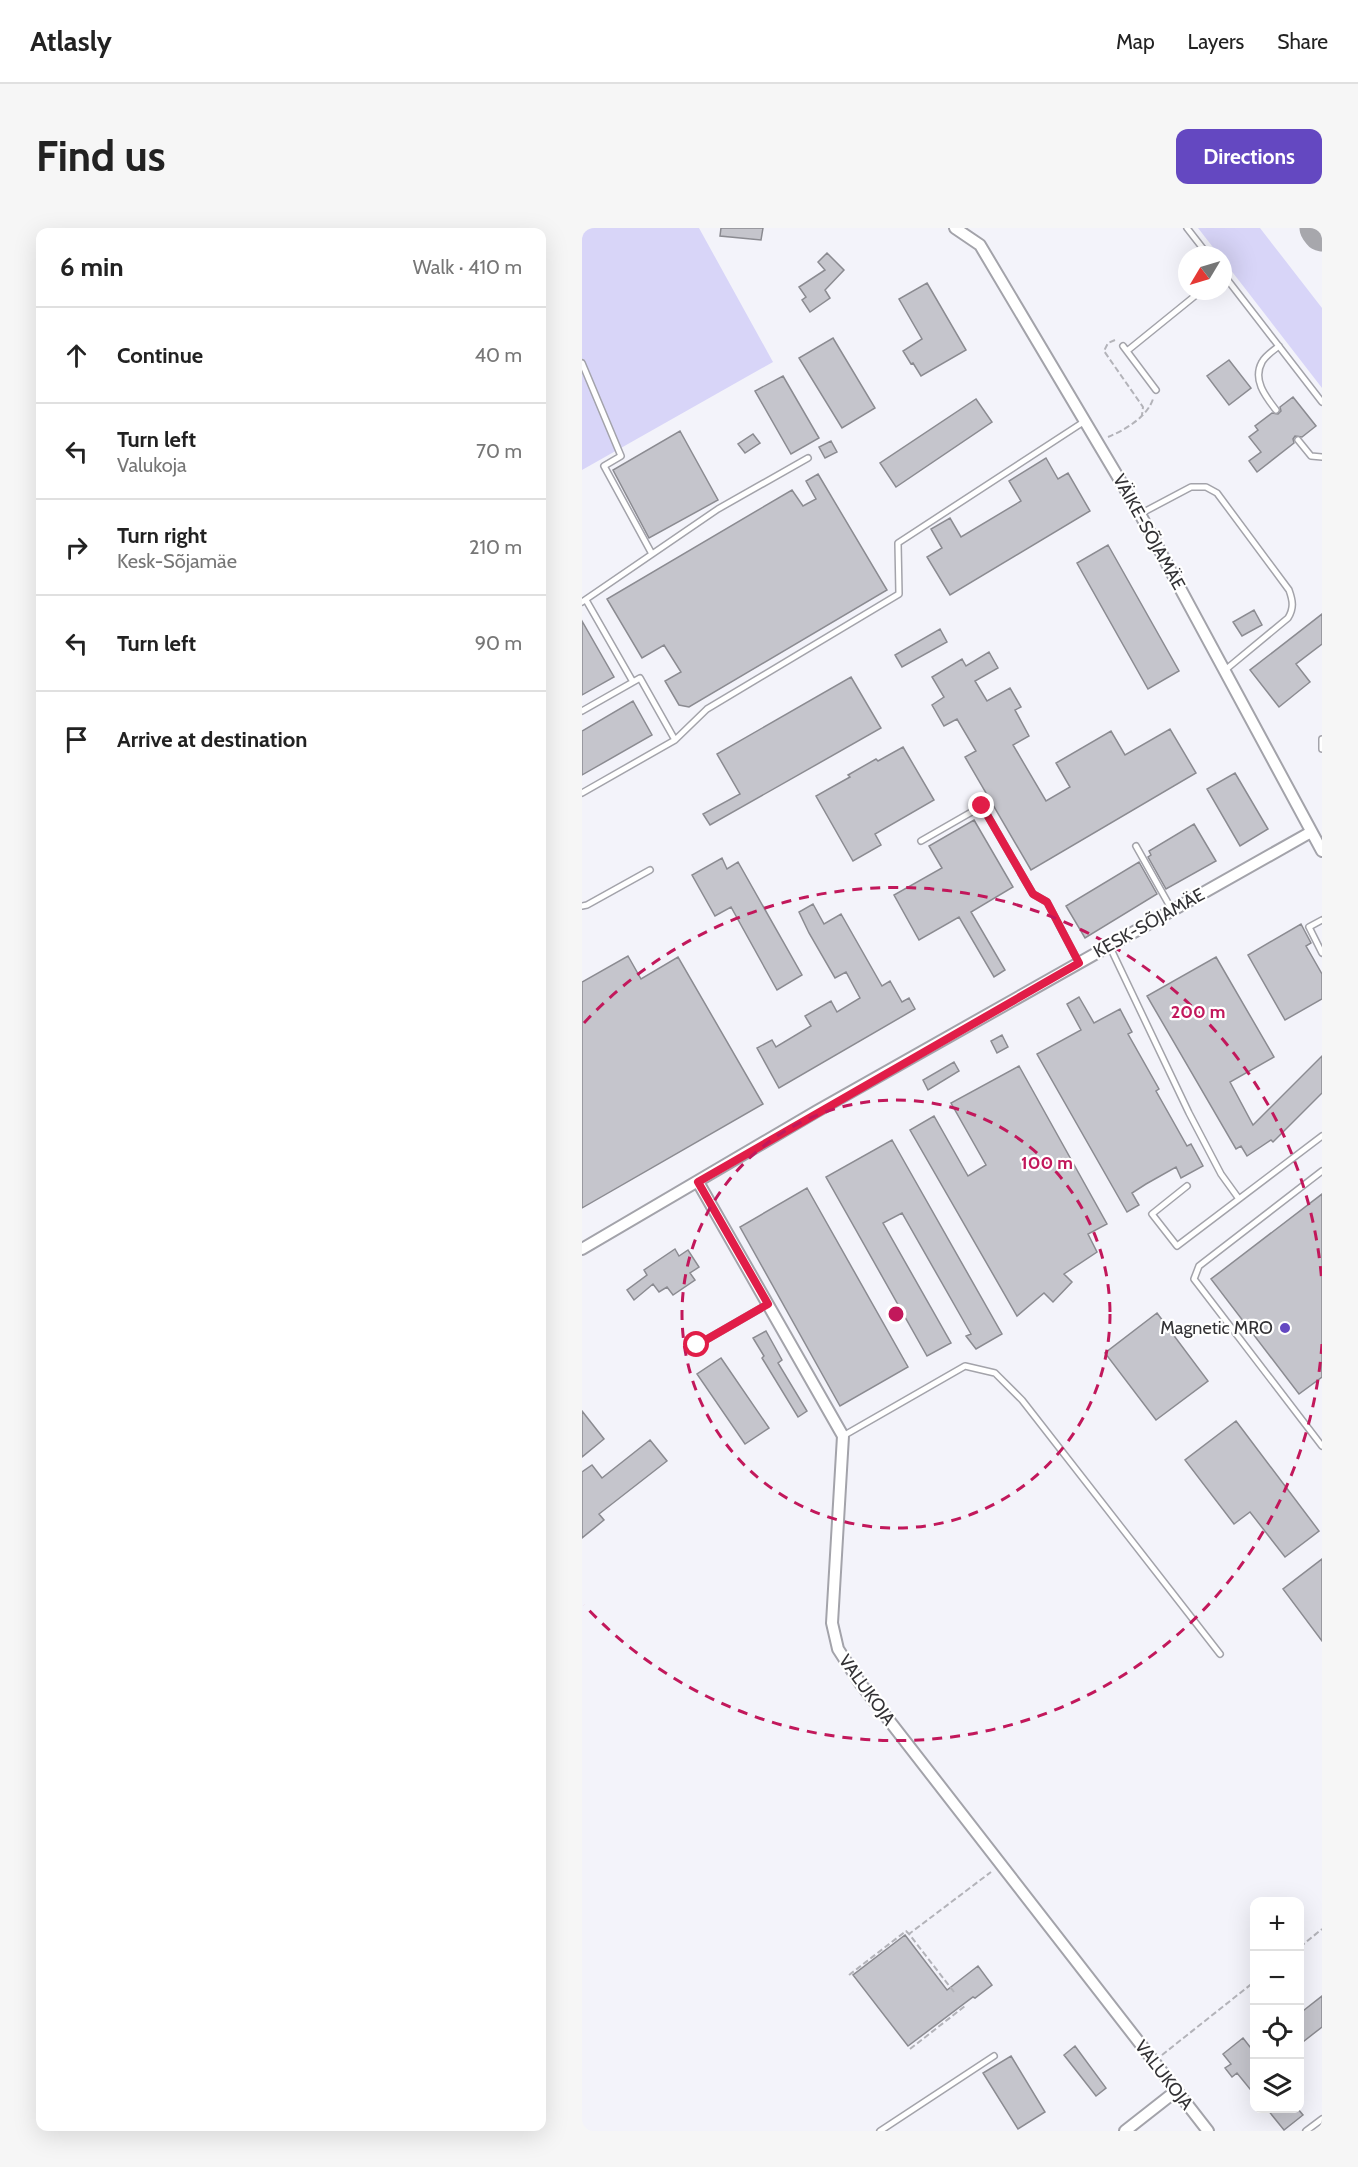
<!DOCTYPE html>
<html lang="en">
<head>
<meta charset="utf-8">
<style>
	body { margin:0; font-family:Cabin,sans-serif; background:#f6f6f6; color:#222 }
	.controls { position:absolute; right:18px; bottom:18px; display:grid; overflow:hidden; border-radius:12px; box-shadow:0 6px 24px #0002 }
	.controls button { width:54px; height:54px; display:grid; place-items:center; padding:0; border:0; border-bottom:2px solid #e0e0e0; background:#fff; color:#222; font:30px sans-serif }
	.compass { position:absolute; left:596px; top:18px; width:54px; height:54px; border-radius:50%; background:#fff; box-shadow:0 6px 24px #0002; rotate:232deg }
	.stop { position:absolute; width:18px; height:18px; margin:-14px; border:4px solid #e11d48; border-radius:50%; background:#fff }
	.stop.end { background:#e11d48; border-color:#fff; box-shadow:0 2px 6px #0008 }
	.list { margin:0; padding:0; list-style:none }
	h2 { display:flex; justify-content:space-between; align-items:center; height:78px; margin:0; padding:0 24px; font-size:26px }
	h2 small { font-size:20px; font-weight:400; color:#767676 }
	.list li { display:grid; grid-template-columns:39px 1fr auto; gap:18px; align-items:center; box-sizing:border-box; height:96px; padding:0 24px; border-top:2px solid #e0e0e0 }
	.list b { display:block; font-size:22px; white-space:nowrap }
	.list p { margin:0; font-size:20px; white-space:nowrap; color:#767676 }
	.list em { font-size:20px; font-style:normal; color:#767676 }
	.icon { flex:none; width:33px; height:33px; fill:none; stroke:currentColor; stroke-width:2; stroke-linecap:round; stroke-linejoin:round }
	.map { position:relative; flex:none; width:740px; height:1903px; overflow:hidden; border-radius:12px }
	header { display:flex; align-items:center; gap:36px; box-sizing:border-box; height:84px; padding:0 30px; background:#fff; border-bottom:2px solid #e0e0e0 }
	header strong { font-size:28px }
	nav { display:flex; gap:33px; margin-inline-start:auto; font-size:21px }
	.intro { display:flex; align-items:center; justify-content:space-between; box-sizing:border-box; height:144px; padding:0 36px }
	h1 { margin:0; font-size:42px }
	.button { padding:15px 27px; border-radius:12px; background:#6448c1; color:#fff; font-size:21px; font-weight:700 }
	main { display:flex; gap:36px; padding:0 36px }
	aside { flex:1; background:#fff; border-radius:12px; box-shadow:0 6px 24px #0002 }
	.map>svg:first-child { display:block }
	.green { fill:#d8d5f8 }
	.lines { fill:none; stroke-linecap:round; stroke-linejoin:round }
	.taxiway { stroke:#a7a7ac; stroke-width:39 }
	.building { fill:#c5c5cc; stroke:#8b8b91; stroke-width:1.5 }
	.lane-casing { stroke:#a3a3aa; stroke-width:8 }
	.street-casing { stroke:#a3a3aa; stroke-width:14 }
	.path { stroke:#b3b3b9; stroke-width:2; stroke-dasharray:6 3; stroke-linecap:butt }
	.lane { stroke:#fff; stroke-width:5 }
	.street { stroke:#fff; stroke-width:10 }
	.route { stroke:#e11d48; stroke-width:8 }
	.ring { fill:none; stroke:#c2185b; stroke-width:3; stroke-dasharray:10 8 }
	.poi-dot { fill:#6448c1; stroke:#fff; stroke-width:2 }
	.labels { text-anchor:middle; stroke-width:4.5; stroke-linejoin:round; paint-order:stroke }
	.street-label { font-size:18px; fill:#333235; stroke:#fff }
	.poi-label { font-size:18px; fill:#333235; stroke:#fff; text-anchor:end }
	.centre { fill:#c2185b; stroke:#fff; stroke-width:3 }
	.ring-label { font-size:18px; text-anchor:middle; font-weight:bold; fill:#c2185b; stroke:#fff; stroke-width:4.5; stroke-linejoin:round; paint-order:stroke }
</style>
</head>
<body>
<header>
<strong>Atlasly</strong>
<nav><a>Map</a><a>Layers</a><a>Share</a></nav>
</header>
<div class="intro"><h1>Find us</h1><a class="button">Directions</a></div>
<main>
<aside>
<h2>6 min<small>Walk · 410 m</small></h2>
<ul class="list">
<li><svg class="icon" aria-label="ahead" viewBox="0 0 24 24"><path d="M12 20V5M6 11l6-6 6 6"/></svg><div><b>Continue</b></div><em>40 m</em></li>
<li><svg class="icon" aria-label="left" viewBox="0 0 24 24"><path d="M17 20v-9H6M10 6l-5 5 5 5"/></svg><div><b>Turn left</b><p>Valukoja</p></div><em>70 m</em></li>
<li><svg class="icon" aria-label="right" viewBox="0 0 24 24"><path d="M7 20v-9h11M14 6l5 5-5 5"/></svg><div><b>Turn right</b><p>Kesk-Sõjamäe</p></div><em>210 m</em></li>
<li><svg class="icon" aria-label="left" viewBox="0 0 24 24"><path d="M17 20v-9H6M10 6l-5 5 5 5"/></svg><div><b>Turn left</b></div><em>90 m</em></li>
<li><svg class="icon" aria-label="arrive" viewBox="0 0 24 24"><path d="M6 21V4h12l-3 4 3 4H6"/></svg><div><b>Arrive at destination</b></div></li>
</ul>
</aside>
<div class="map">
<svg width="740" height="1903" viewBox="0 0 740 1903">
	<rect width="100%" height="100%" fill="#f3f3fa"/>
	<path class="green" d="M0 0H117L191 134 0 242Z
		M616 0H678L740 80V160L641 32V27H637Z"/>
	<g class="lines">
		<path class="taxiway" d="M737 0 740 4"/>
	</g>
	<path class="building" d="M139 0H181L179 12 138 8Z
		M245 25 262 42 243 62 248 70 228 84 220 72 224 69 217 59 243 42 236 34Z
		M345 55 384 122 339 148 331 135 329 136 321 123 340 111 317 71Z
		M251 110 293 180 260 200 217 130Z
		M647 132 669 160 647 177 625 148Z
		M201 148 237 210 209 226 173 163Z
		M711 169 734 198 720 209 713 208 711 211 712 215 675 244 667 233 679 224 667 209 676 202 673 198 690 185 696 186 699 183 698 179Z
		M394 171 410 194 314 259 298 235Z
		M98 203 136 272 67 310 31 242Z
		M171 206 178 215 163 225 156 216Z
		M249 213 255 224 243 230 237 219Z
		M464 230 476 251 486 245 508 283 368 367 345 329 360 320 349 301 368 290 379 309 439 273 427 253Z
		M236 246 305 362 107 479 97 477 83 453 99 444 82 417 60 430 25 371 210 262 221 278 234 271 224 253Z
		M526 317 597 443 566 461 495 335Z
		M672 382 680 397 660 408 651 394Z
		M740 386V416L714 436 728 454 697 479 668 442Z
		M0 393 32 449 0 467Z
		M358 401 365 414 320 439 313 427Z
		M407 424 416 440 393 453 405 473 428 460 439 479 433 482 447 508 431 517 464 573 488 559 474 535 529 503 543 527 588 501 614 545 449 642 383 529 394 523 375 491 362 498 350 477 362 469 350 449 380 431 384 438Z
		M269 449 299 500 128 597 121 586 158 566 135 526Z
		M51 473 70 507 0 547V503Z
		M321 519 352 572 293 606 299 617 271 633 234 568 268 549 266 547 294 531 296 533Z
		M653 545 686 601 658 618 625 561Z
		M392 592 431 659 389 684 423 742 412 749 377 689 337 712 312 667 360 640 347 618Z
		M612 596 634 633 584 661 566 629 569 627 567 623Z
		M140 630 145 641 156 634 220 747 195 762 149 679 133 688 110 647Z
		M557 634 575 666 503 710 484 678Z
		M231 676 242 696 259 686 300 758 308 753 320 774 327 770 333 781 197 860 175 820 190 812 194 819 229 798 223 788 249 773 255 784 278 770 264 744 253 750 227 705 217 684Z
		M719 696 729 715 724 718 740 746V771L703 792 666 727Z
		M46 728 59 751 96 729 181 876 0 980V754Z
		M634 729 692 829 648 854 671 897 740 828V865L691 914 689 912 665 928 659 918 654 921 565 768Z
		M497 769 512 795 538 781 550 804 546 806 577 861 574 863 605 918 609 916 621 938 599 950 594 939 564 956 550 965 557 977 545 984 455 826 499 802 485 776Z
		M420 807 426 819 415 825 409 813Z
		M372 834 377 843 346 862 341 852Z
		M437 838 525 996 506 1006 515 1024 482 1046 490 1054 471 1074 462 1065 435 1088 328 902 352 888 386 948 404 937 369 875Z
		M310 912 420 1106 394 1121 384 1108 389 1106 320 985 301 995 369 1115 345 1128 244 949Z
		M225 960 326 1139 258 1178 158 999Z
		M740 966V1149L717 1166 629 1051Z
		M93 1021 97 1028 106 1022 117 1039 108 1045 113 1052 91 1067 85 1059 77 1064 71 1056 52 1072 45 1062 65 1047 62 1042Z
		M575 1085 626 1153 574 1192 523 1125Z
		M184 1103 200 1132 196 1135 225 1183 216 1189 180 1130 182 1128 171 1110Z
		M139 1130 187 1200 163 1216 115 1146Z
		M0 1183 22 1211 0 1229Z
		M654 1193 737 1303 703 1329 668 1284 652 1296 603 1232Z
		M68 1212 85 1233 17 1286 22 1292 0 1310V1244L10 1237 20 1250Z
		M740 1331V1413L701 1361Z
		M323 1707 365 1762 396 1738 410 1757 393 1770 391 1769 326 1818 271 1747Z
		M740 1768V1799L717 1817V1786Z
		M661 1810 672 1824V1866L655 1845 650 1849 643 1840 649 1836 641 1826Z
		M493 1818 524 1860 514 1868 482 1827Z
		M429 1828 463 1884 436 1901 401 1845Z
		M685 1881H716L721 1887 702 1902Z"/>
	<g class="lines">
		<g class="lane-casing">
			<path id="lane" d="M605 0 626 27
				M641 46 740 174
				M541 118 574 162
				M545 123 619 63
				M0 135 39 228 22 238 70 326
				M694 182C684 169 670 152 680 134 683 128 692 122 697 118
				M716 212 729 228 740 229
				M558 286 609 259H624L635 265 707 362C711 373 712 380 706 390L642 443
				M4 372 51 454 58 450 93 512
				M0 374 136 281 226 230
				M0 483 51 454
				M740 511V521
				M0 565 93 512 125 481 317 366 316 315 503 193
				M339 613 400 578 451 666 465 674 497 735
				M554 618 590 682
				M0 678 5 677 68 642
				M740 692 727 699 740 725
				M527 717 607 885 639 946 657 971
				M740 943 617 1038 612 1051 740 1218
				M605 958 570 986 595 1018 740 908
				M115 1117 186 1076
				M261 1208 383 1138 413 1145 440 1172 638 1426
				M298 1903 412 1828
				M724 1903 740 1891"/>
		</g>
		<g class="street-casing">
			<path id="street" d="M373 0 398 17 558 286 740 623
				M116 954 261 1208 250 1395 256 1421 278 1455 626 1903
				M0 1021 235 883 729 604
				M543 1903 594 1863"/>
		</g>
		<path class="path" d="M533 112 526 115 522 123 561 179 560 187
			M526 209C543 202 565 189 571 171
			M718 1719 740 1701
			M267 1747 324 1703 327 1706
			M372 1764 327 1706 409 1644
			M328 1821 383 1778
			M580 1827 672 1754"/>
		<use href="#lane" class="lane"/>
		<use href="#street" class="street"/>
	</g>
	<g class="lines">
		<path class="route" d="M115 1117 186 1076 116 954 497 735 465 674 451 666 400 578"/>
	</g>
	<g class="ring">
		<circle cx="314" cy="1086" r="214"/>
		<path d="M740 1116A427 427 0 0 1 2 1377M2 795A427 427 0 0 1 740 1056"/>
	</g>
	<circle class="poi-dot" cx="703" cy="1100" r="6"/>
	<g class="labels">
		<g class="street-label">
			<text transform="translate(567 304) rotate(61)" y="6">VÄIKE-SÕJAMÄE</text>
			<text transform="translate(567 695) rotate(-29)" y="6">KESK-SÕJAMÄE</text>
			<text transform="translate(285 1462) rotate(54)" y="6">VALUKOJA</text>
			<text transform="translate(582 1847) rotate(52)" y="6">VALUKOJA</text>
		</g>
		<g class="poi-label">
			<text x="691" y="1106">Magnetic MRO</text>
		</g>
	</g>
	<circle cx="314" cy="1086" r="9" class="centre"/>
	<g class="ring-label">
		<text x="616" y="790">200 m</text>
		<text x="465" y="941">100 m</text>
	</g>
</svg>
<div class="controls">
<button>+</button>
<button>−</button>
<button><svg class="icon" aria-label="locate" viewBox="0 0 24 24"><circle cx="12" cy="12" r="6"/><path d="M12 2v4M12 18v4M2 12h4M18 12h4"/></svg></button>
<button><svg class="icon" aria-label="layers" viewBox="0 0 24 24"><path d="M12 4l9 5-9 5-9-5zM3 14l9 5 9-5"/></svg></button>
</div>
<svg class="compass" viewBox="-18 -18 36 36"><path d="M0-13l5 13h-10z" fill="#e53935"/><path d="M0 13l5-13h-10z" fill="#767676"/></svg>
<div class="stop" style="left:115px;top:1117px"></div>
<div class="stop end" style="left:400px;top:578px"></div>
</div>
</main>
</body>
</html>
